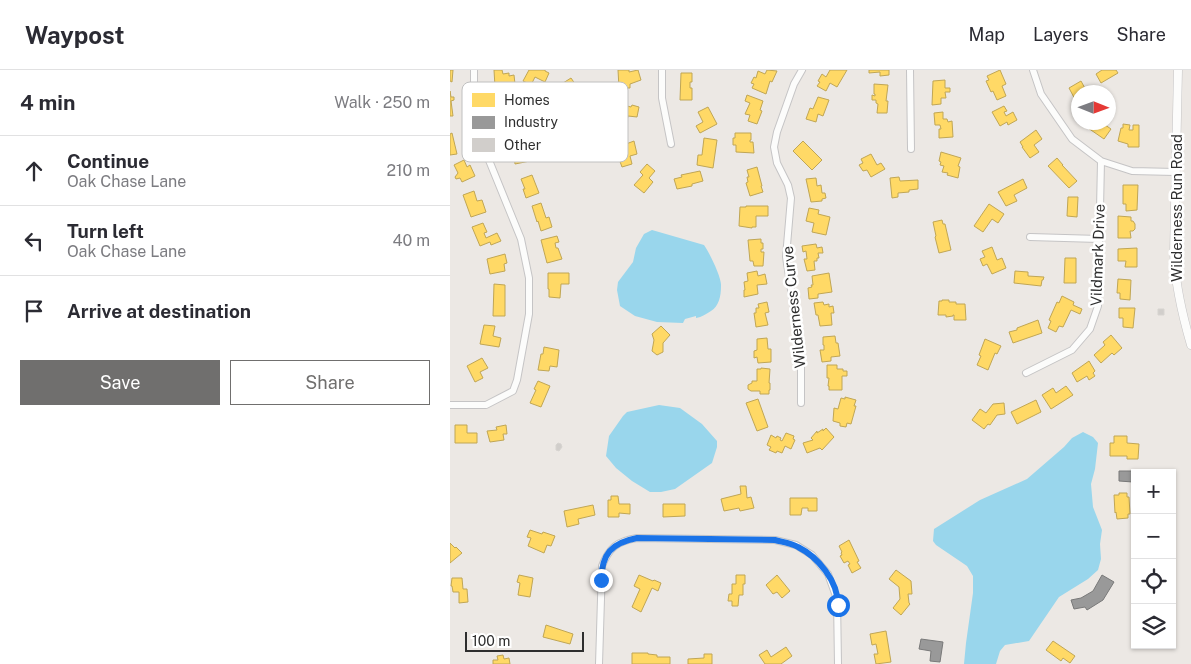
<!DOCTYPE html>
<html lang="en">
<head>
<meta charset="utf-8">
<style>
	body { margin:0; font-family:"Public Sans",sans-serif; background:#f2f2f3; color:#2b2b33 }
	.controls { position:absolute; right:15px; bottom:15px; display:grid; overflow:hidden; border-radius:0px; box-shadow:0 1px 4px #0004 }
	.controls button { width:45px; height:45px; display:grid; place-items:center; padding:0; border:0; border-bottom:1px solid #e1e1e2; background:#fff; color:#2b2b33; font:25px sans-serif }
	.compass { position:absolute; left:621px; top:15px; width:45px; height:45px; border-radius:50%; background:#fff; box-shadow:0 1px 4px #0004; rotate:91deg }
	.scale { position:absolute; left:15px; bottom:12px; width:119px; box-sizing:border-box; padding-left:5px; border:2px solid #2e2e2e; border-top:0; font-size:14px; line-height:18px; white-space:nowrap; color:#2e2e2e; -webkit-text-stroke:4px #fff; paint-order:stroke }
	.stop { position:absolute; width:15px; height:15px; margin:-11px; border:4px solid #1a73e8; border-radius:50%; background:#fff }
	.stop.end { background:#1a73e8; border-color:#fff; box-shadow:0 1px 5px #0008 }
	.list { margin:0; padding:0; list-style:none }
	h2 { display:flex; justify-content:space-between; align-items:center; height:65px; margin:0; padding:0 20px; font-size:21px }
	h2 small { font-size:16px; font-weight:400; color:#7c7c81 }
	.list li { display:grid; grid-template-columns:32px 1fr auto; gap:15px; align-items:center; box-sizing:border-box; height:70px; padding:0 20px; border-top:1px solid #e1e1e2 }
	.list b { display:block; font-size:19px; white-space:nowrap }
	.list p { margin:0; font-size:16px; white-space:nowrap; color:#7c7c81 }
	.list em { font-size:16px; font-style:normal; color:#7c7c81 }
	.actions { display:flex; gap:10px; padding:15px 20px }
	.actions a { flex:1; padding:11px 0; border:1px solid #706f6e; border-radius:0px; text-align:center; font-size:18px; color:#706f6e }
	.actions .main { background:#706f6e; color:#fff }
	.icon { flex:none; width:28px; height:28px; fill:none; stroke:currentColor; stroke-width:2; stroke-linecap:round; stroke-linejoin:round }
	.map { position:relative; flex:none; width:741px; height:594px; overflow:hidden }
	header { display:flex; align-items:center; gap:30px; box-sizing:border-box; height:70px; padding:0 25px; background:#fff; border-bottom:1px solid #e1e1e2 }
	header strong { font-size:24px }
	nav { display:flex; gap:28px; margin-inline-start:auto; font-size:18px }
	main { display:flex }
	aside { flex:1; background:#fff }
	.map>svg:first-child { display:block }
	.water { fill:#99d6ec }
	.homes { fill:#ffd966; stroke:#c0a655 }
	.industry { fill:#999; stroke:#797979 }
	.building { fill:#d1cecb; stroke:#d7d4d0 }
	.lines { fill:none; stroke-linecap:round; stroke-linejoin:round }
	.minor-casing { stroke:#c5c4c5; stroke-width:8 }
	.tertiary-casing { stroke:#c5c4c5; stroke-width:9 }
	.minor { stroke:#fcfcfb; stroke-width:6 }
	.tertiary { stroke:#fcfcfb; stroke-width:8 }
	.route { stroke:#1a73e8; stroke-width:6 }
	.labels { text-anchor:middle; stroke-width:5; stroke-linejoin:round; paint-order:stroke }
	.street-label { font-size:15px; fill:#2e2e2e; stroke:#fff }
	.key { fill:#fff; stroke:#c0c0c0; stroke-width:1 }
	.key-label { font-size:14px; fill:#2e2e2e }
</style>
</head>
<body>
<header>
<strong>Waypost</strong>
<nav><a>Map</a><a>Layers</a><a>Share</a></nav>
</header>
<main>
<aside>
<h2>4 min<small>Walk · 250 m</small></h2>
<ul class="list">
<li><svg class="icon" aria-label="ahead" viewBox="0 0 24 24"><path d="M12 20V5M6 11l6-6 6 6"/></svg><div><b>Continue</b><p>Oak Chase Lane</p></div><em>210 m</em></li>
<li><svg class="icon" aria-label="left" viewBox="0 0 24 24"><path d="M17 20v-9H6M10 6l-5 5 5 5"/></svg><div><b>Turn left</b><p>Oak Chase Lane</p></div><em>40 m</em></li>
<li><svg class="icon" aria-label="arrive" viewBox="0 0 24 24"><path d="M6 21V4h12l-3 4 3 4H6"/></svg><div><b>Arrive at destination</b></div></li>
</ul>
<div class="actions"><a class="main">Save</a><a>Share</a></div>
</aside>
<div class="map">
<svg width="741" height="594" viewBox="0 0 741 594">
	<rect width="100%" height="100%" fill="#ece8e4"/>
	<path class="water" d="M202 160 254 175C259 182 272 208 271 216 271 226 269 236 261 241 256 244 252 247 246 248V246L235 249 233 253 207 252 185 246 170 236 167 220 168 212 183 192 186 178 194 164Z
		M209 335 230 338 252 354 267 371V377L262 393 225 419 211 422H200L182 411 166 398 156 386 159 366 173 346 177 342Z
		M633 362 643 367 648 373 645 399 641 414 643 437 652 460 650 474 651 489 648 500 638 509 609 527 579 571 555 575 550 581 546 594H514L516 573 523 523V506L517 496 486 475 483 471 484 459 530 430 577 409 614 377 622 368Z"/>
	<path class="homes" d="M0 0H3L2 12 0 11Z
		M44 0H52L53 4 59 3V6L64 5 65 14 45 17Z
		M79 0H95V1L99 3 95 12 85 7 81 15 73 11Z
		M168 0H179V2L188 0 191 10 180 14V18H169Z
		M317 0 327 1 322 12 320 11 316 24 302 18 304 14 301 13 304 7 306 8 308 1 315 4Z
		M380 0H397L387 17 380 13 376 21 367 16 370 12 368 11 372 4 376 7Z
		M419 0H439V5L430 6V2L419 3Z
		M550 0 556 14 552 16 556 26 547 30 543 21 541 22 536 11 539 10 537 6Z
		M652 0H666L668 3 651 13 646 4Z
		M231 3H242V12H240V18H242V30H230Z
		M121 8 132 24 122 31 117 23 108 29 102 20Z
		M495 10V18H500V22H495L496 28H491V34L482 35 483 11Z
		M631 11 637 22H628V35L619 18Z
		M424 14 438 15 436 31H438L437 43H427L428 34 426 33V30H422V25L425 26V24H424Z
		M0 21 1 27H4V30L1 31 3 46H0Z
		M297 25 313 31 310 40 312 41 307 54 298 51 300 45 295 44 300 33 295 31Z
		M368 27 379 30 373 46 368 44 366 52 356 49 360 38 363 39Z
		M170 34 181 37 182 35 189 37 187 47 178 46 176 56 166 54Z
		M554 36 557 41 554 42 556 46 563 42 567 50 558 55 557 52 550 56 542 42Z
		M258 37 267 54 250 63 246 56 253 52 248 42Z
		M493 42V49H497L498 52 502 51 503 67 489 68V59H491L490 55H485L484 43Z
		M642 52H651L661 59 654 69 638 58Z
		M673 54 680 55 679 60H683V55H689V77H678V74L668 71 671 58H673Z
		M586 60 592 69 584 75 589 82 580 88 572 77H573L570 72Z
		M2 63 7 84 0 85V64Z
		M285 63H301V70H300V72H303L304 83 286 82V75H283V68H285Z
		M254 68 267 70 263 98 247 95 248 85H252Z
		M184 71 187 84 180 86 182 94 172 97 165 78 176 75V74Z
		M353 71 372 90 362 100 343 81Z
		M73 74 75 82 83 80 85 90 65 94 64 85 60 86 59 76Z
		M491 82 511 88 508 96 510 97 508 108 497 105 498 103 492 102 494 96 490 95 491 92 489 91Z
		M421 84 427 95 431 93 435 99 421 107 417 100 413 101 409 95 413 93 411 89Z
		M607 88 613 95H612L627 111 619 118 598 96Z
		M14 90 17 97 20 95 25 106 12 112 10 108 6 109 5 107 8 103 4 95Z
		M197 94 205 101 199 108 203 112 194 123 184 115 193 105 190 102Z
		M307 97 312 116H311L313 122 300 126 296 113 298 112 297 107H299L297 100Z
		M250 101 253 111 242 114V116L227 119 224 109 232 107 231 105Z
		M82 105 89 123 76 128 73 119H75L71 109Z
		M449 107 450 111 468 110V119L459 120V122L448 123V127L442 128 440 108Z
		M366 108 367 116 371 115 372 123H375L376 128 372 129V131L361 132 356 109Z
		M573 109 577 118 564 125 567 131 556 136 548 122Z
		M673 115H688L687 140 676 141V134H673Z
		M24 121 27 131 32 130 36 142 21 147 13 125Z
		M618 127H628L627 147 617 146Z
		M91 133 96 148 99 147 102 157 91 161 88 151 87 152 82 136Z
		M539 134 554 144 548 153 542 149 533 162 524 156Z
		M296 136H318V146H306V157H302V158L289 156 290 137H296Z
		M359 138 369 140 368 144 380 147 376 165 362 162 364 153 356 151Z
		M668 146 681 147V151H683L685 154V159L683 161H680L681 168H668Z
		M492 150 493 154H495L501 180 489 183 485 167 486 166 483 152Z
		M33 153 37 162 34 163 36 168 47 163 51 171 41 175 40 172 30 176 22 157Z
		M107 166 109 172 105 173 106 178H108L112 189 97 193 91 170Z
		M311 169V173H313V179H311V182H314L313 196H304L303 191H300L298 170Z
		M366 174 367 178 372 177 373 183H368L369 188H367V191H364L365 200 357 201 354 189H357L356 181 353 182 352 176Z
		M542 177 547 190 552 188 556 198 542 204 537 194 533 196 530 189 535 187 532 181Z
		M687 178V197H675L676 191H668V179Z
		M55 184 57 193 54 194 55 201 40 204 37 189Z
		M615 188H626V213H614Z
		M307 201 308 206 315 204 317 214 307 215 308 224 294 227V220H295L294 212 298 211 297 203Z
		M565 201 578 202V206L594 207 593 210H592L591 216 564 213Z
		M98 203H119V214H111L110 228 99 227V219H98Z
		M379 203 382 222 368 224V228L359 229 358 218 362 217 361 215H363L362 206Z
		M668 209 681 210 680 230 670 229V223H667Z
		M44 214 55 215V246H43Z
		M612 226 624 232 623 235 632 239 630 244 621 240 613 257 609 256 606 262 598 258 601 251 599 250 607 232 609 233Z
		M492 230H499V232H506V234H515L516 250H504V245H503V246L496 247V245H488L489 231H492Z
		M317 232 319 242 315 243 318 255 306 257 304 243H306V238H309L308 234Z
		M373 232 374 235 379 234V237L383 236 384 243H381L382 255 370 256 368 245H366L364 233Z
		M669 238H685L683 258 673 257V248H669Z
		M588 250 592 263 563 273 559 262 567 260V258Z
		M34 255 45 256 43 266 51 268 49 277 30 274Z
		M211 256 220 265 213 273V282L207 285 202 281 204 270 202 264Z
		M661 265 672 278 664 285 662 283 651 293 644 285 655 275 653 272Z
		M385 266 386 273H388L390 286 381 287V291L372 292 370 280H374V275H373V267Z
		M317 268 318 279H321V292L308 293 307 287 304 288V281L307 280V269Z
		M535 269 551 276 547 284 545 283 538 300 527 295 531 286 529 285Z
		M94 277 109 280 107 297 100 296 99 301 88 300 91 284H93Z
		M32 288 38 298 30 302 33 308 25 312 17 296Z
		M639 291 645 301 643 303 645 306 639 310 637 306 627 312 622 303Z
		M377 295H387V299H393V301H397V306H392V320H379V316H378L379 308H377Z
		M311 298 320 299 319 313H320V320H319V324H310V321H301L298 319V315L302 313V311H307V299H311Z
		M88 311 100 316 91 337 80 333 86 320 84 319Z
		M616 316 623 325 601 339 592 325 603 318 606 323Z
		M395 327 406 330 404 336H406L401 354 397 353 396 357 390 356V353L383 351 384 338 388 339 391 328 395 329Z
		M308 329 318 357 307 361 296 333Z
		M586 330 591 342 567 354 561 342Z
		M554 333 555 344 547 345 540 355 538 354 534 359 522 350 530 339 536 343 543 334Z
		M5 355H17V363H27V373H5Z
		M56 355 57 364H53L54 370 40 372 37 361 47 360 46 357Z
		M376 358 384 367 372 380 370 378 357 383 353 373 363 370 361 368 367 361V363L373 359V361Z
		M336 363 344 366 343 369 345 370 341 379 335 376 332 383 327 381 326 383 319 380 321 377 317 375 321 365 326 368 327 366 331 368 330 370 332 371Z
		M664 366H677V373L689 374 688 389H677V386H660V373H664Z
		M290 416H296L297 428 301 427 304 438 290 441 289 438 274 441 271 429 291 424Z
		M669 423H677V427H679L680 444H678V448L667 449 666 442 665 443 664 425H669Z
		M161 426H168L169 434H180V444L169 443V447H158V430H161Z
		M340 428H367V441H358V438H352L351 445H340Z
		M213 434H235V446L213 447Z
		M143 435 145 445 128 449 129 454 117 457 114 441Z
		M80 460 92 464 93 462 105 466 101 476 97 475 94 483 78 476 81 468 77 467Z
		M399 470 409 491 407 492 411 498 402 503 398 495 400 494 398 491 394 493 390 486 392 485 391 483 392 482 389 476Z
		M0 473 5 478 6 477 12 483 0 493Z
		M446 500 461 511 462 524H458L459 533 460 534 451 545 443 538 450 529 449 517 439 509Z
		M69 505 83 508 80 527 68 525 70 513 67 512Z
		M189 505 203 511 204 510 211 513 208 521 202 518 191 542 182 537 190 519 184 516Z
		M286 505H295V514H293V525H289L288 536H282V531H278L279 524H282V514H286Z
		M327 505 340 521 332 528 327 522 323 524 316 515Z
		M2 508H12L13 519H17L18 532 9 533V522H3L2 516H1Z
		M96 555 123 564 120 574 93 567Z
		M436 561 441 592 426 594 424 584H428L426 574 422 575 420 564Z
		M603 571 625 586 620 593 613 588 611 591 596 580Z
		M336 577 342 586 331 594H315L309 585 317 580 321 587Z
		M182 583H198V584L207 585V587H220V594H182Z
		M254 584H262V594H238V589L254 588Z
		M53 585 54 589 59 588 60 594H43V590H48L47 586Z"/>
	<path class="industry" d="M669 401H683V412L669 411Z
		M652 505 664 512 653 530 637 540 635 537 624 539 621 530 631 528 643 521Z
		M471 569 493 572 490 592 480 591 481 581 469 579Z"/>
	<path class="building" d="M708 239H714V245H708Z
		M108 373 111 374 112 377 109 381 106 380V375Z"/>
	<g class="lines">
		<g class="minor-casing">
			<path id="minor" d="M212 0V28L221 74
				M460 0 461 79
				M583 0 591 24 622 69 651 91 682 101 725 102
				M26 46 72 47
				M580 167 649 169
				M576 303 622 280 640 259 648 236 651 91
				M351 333V285L336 187 341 128 338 115 327 93 324 77 327 62 344 14 352 0
				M0 335H36L63 321 67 310 79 244V208L71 169 34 78 26 46 24 20V0
				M149 594 152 496C159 478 167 471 187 468L325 470 346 475 362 485 378 504 387 529 388 594"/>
		</g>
		<g class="tertiary-casing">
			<path id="tertiary" d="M728 0 724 183C725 215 732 244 741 275"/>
		</g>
		<use href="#minor" class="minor"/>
		<use href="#tertiary" class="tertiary"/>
	</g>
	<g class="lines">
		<path class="route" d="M151 510C152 484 161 473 187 468L325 470C332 472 341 473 348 477 368 487 388 511 388 535"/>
	</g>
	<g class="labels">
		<g class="street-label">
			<text transform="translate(727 138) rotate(-90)" y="5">Wilderness Run Road</text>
			<text transform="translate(648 185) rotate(-88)" y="5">Vildmark Drive</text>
			<text transform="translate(344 237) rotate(-96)" y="5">Wilderness Curve</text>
		</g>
	</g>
	<rect x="12" y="12" width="166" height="80" rx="8" class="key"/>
	<rect x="22" y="23" width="23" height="14" fill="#ffd966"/>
	<rect x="22" y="46" width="23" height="13" fill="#999"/>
	<rect x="22" y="68" width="23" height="14" fill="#d1cecb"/>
	<g class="key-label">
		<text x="54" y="35">Homes</text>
		<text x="54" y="57">Industry</text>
		<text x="54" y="80">Other</text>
	</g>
</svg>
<div class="controls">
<button>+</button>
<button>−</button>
<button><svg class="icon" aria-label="locate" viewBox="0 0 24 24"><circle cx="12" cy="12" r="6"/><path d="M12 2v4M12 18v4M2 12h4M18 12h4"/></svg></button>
<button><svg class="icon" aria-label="layers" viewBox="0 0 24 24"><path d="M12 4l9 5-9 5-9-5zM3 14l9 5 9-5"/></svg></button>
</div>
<svg class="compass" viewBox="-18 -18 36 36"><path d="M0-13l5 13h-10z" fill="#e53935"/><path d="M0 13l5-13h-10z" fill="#7c7c81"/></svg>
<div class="scale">100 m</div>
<div class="stop" style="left:388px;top:535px"></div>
<div class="stop end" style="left:151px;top:510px"></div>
</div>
</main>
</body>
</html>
